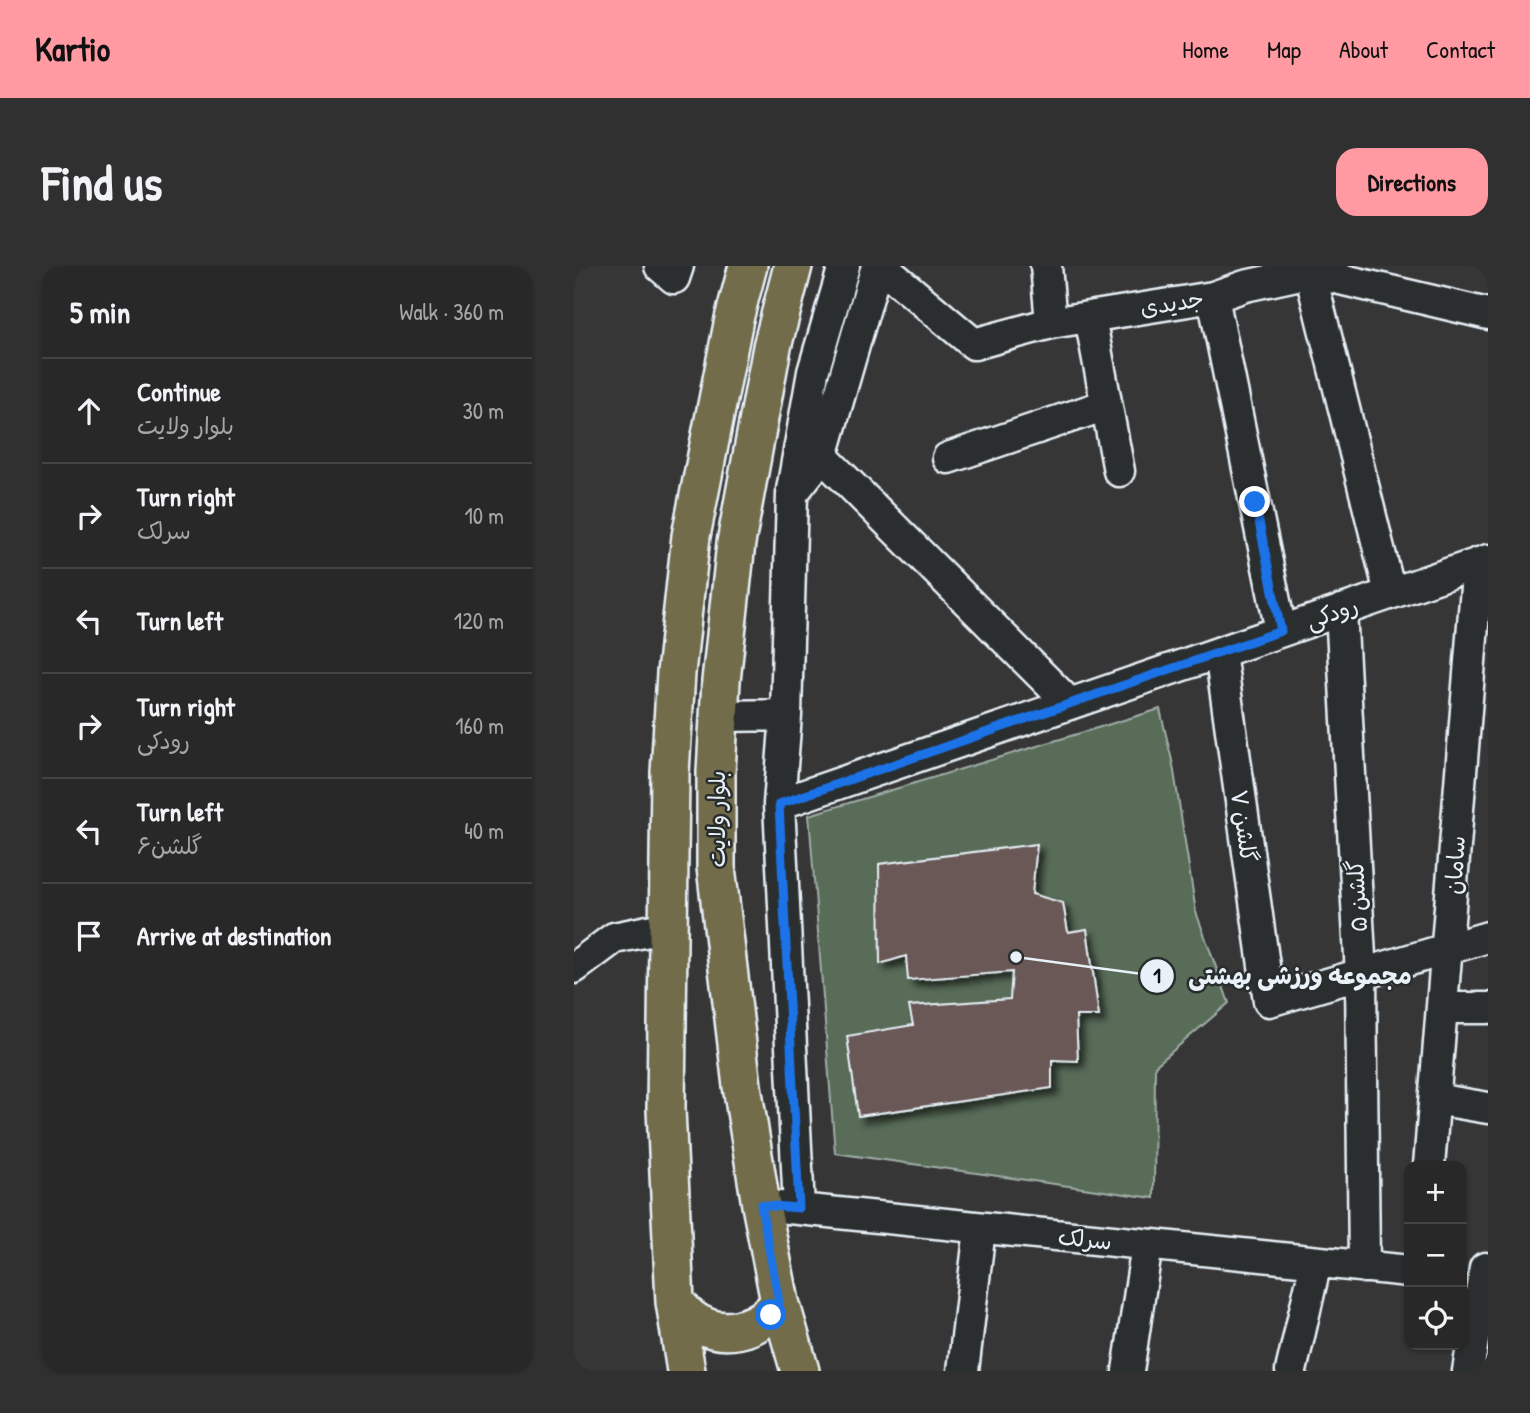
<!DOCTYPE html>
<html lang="en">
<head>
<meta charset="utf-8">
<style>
	body { margin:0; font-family:"Patrick Hand","Playpen Sans Arabic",sans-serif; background:#313030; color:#f1f3f6 }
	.controls { position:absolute; right:21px; bottom:21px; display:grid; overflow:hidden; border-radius:14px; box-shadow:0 2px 5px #0004 }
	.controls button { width:63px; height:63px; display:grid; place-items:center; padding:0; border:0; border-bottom:2px solid #454445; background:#292828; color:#f1f3f6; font:35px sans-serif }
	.stop { position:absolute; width:21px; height:21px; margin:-16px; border:5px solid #1a73e8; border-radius:50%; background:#fff }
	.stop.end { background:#1a73e8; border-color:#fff; box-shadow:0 2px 7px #0008 }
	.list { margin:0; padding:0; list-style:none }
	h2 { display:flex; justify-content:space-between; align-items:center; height:91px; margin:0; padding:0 28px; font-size:30px }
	h2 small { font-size:23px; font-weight:400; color:#a5a6a8 }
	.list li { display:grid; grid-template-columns:46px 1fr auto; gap:21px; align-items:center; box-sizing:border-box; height:105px; padding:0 28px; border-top:2px solid #454445 }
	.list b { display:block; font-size:26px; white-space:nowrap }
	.list p { margin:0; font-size:23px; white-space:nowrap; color:#a5a6a8 }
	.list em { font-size:23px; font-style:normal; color:#a5a6a8 }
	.icon { flex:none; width:38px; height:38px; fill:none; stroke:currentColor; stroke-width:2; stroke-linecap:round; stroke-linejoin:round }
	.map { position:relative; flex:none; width:914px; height:1105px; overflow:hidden; border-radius:21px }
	header { display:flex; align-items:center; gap:42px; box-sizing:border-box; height:98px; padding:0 35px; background:#ff9aa2; color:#111 }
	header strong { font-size:33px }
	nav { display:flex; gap:38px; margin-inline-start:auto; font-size:24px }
	.intro { display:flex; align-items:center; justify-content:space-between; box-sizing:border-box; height:168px; padding:0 42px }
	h1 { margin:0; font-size:49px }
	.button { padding:18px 32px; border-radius:21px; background:#ff9aa2; color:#111; font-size:24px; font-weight:700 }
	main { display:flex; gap:42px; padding:0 42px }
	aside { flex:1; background:#292828; border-radius:21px; box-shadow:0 2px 5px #0004 }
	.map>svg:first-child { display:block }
	.green { fill:#586c58; stroke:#a0aea8; stroke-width:2 }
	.building { fill:#6a5857; stroke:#e8f1f8; stroke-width:2; filter:url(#shadow) }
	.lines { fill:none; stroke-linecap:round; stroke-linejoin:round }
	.minor-casing { stroke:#e8f1f8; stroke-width:35 }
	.major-casing { stroke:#e8f1f8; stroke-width:42 }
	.minor { stroke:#2a2d2e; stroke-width:30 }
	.major { stroke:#726c4b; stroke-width:37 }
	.route { stroke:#1a73e8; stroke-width:9 }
	.labels { text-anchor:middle; stroke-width:5; stroke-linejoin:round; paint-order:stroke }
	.street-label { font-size:23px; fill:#e8f1f8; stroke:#2a2d2e }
	.leader { fill:none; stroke:#e8f1f8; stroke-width:2.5 }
	.callout-dot { fill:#e8f1f8; stroke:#2a2d2e; stroke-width:2.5 }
	.mark-label { font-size:21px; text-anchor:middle; font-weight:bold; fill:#111 }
	.callout-label { font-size:24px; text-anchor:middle; font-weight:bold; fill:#e8f1f8; stroke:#2a2d2e; stroke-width:5; stroke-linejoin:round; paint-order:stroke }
</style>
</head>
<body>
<header>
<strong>Kartio</strong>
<nav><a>Home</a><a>Map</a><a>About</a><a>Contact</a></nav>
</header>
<div class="intro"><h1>Find us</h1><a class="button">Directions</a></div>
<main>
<aside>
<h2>5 min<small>Walk · 360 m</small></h2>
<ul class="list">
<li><svg class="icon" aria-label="ahead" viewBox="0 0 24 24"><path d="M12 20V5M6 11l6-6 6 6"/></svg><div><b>Continue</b><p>بلوار ولایت</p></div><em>30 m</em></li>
<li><svg class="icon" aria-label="right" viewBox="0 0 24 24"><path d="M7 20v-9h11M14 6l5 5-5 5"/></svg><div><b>Turn right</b><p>سرلک</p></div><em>10 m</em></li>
<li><svg class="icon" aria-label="left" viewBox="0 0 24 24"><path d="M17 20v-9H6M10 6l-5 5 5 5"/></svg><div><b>Turn left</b></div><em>120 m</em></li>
<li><svg class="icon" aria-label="right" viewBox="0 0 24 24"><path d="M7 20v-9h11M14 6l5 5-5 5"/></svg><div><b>Turn right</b><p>رودکی</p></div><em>160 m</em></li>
<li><svg class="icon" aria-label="left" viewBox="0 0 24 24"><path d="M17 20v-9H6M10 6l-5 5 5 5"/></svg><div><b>Turn left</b><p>گلشن۶</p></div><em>40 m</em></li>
<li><svg class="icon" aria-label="arrive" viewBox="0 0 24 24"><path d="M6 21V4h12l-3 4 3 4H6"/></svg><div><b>Arrive at destination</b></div></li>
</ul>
</aside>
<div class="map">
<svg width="914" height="1105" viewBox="0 0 914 1105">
	<defs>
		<filter id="shadow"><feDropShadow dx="6" dy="6" stdDeviation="3.5" flood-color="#0009"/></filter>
	</defs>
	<rect width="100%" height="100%" fill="#373636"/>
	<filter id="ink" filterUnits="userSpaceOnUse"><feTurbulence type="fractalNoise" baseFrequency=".0143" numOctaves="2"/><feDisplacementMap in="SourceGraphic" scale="14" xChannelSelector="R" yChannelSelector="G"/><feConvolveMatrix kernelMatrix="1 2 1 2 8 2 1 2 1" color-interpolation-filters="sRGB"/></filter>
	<g filter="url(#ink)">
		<path class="green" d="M586 443 599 499 622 646 655 737 581 800 580 932 261 887 235 549Z"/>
		<path class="building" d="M463 578 458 628 489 637 494 666 513 663 525 750H502L504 795 478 794V822L284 850 273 770 339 759 335 740 436 733 438 706 334 714 332 690 306 698 305 598Z"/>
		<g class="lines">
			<g class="minor-casing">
				<path id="minor" d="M86 0 100 12 104 0
					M307 0 400 78 477 57 639 31 671 20 736 6 914 48
					M472 0 477 57
					M736 6 816 327
					M639 31 707 365
					M516 51 545 205
					M248 190 496 438
					M374 192 532 139
					M218 224 239 106 270 0
					M767 344 787 709 790 1001
					M646 386 695 735 914 671
					M145 450 212 449
					M205 538 914 294
					M0 702 40 672 94 661
					M869 742H914
					M861 833 914 842
					M855 900 904 297
					M205 941 835 1005
					M225 942 205 538 212 449 218 228 248 190 303 0
					M389 1105 406 963
					M554 1105 573 979
					M717 1105 742 996
					M894 1105 911 1002"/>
			</g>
			<g class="major-casing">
				<path id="major" d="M219 0 198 81 162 277 147 415 142 506V601L168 820 187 939 206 1036 226 1105
					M101 1036C106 1041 111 1048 116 1052 145 1075 186 1065 206 1036
					M112 1105 101 1036 92 843 96 507 102 407 117 270 160 53 174 0"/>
			</g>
			<use href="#minor" class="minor"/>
			<use href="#major" class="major"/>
		</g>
	</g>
	<g class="lines" filter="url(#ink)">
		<path class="route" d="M197 1049 205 1036 187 939 225 942 205 538 707 365 681 236"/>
	</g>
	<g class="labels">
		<g class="street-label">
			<text transform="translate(598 37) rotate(-9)" y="8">جدیدی</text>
			<text transform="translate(758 347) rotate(-19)" y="8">رودکی</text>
			<text transform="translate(143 553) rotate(-90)" y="8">بلوار ولایت</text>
			<text transform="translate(670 560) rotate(82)" y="8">گلشن ۷</text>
			<text transform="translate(881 599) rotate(-86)" y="8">سامان</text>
			<text transform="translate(783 630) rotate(-93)" y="8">گلشن ۵</text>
			<text transform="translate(511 973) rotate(6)" y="8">سرلک</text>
		</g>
	</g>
	<path class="leader" d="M442 691L583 710"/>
	<g class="callout-dot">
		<circle cx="442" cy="691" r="7"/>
		<circle cx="583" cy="710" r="18"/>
	</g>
	<g class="mark-label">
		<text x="583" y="717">1</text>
	</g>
	<g class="callout-label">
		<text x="726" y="718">مجموعه ورزشی بهشتی</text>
	</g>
</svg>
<div class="controls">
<button>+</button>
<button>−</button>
<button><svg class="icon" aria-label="locate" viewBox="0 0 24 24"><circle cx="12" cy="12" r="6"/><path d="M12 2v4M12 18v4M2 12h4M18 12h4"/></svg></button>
</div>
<div class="stop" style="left:197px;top:1049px"></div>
<div class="stop end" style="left:681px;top:236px"></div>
</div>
</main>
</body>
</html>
